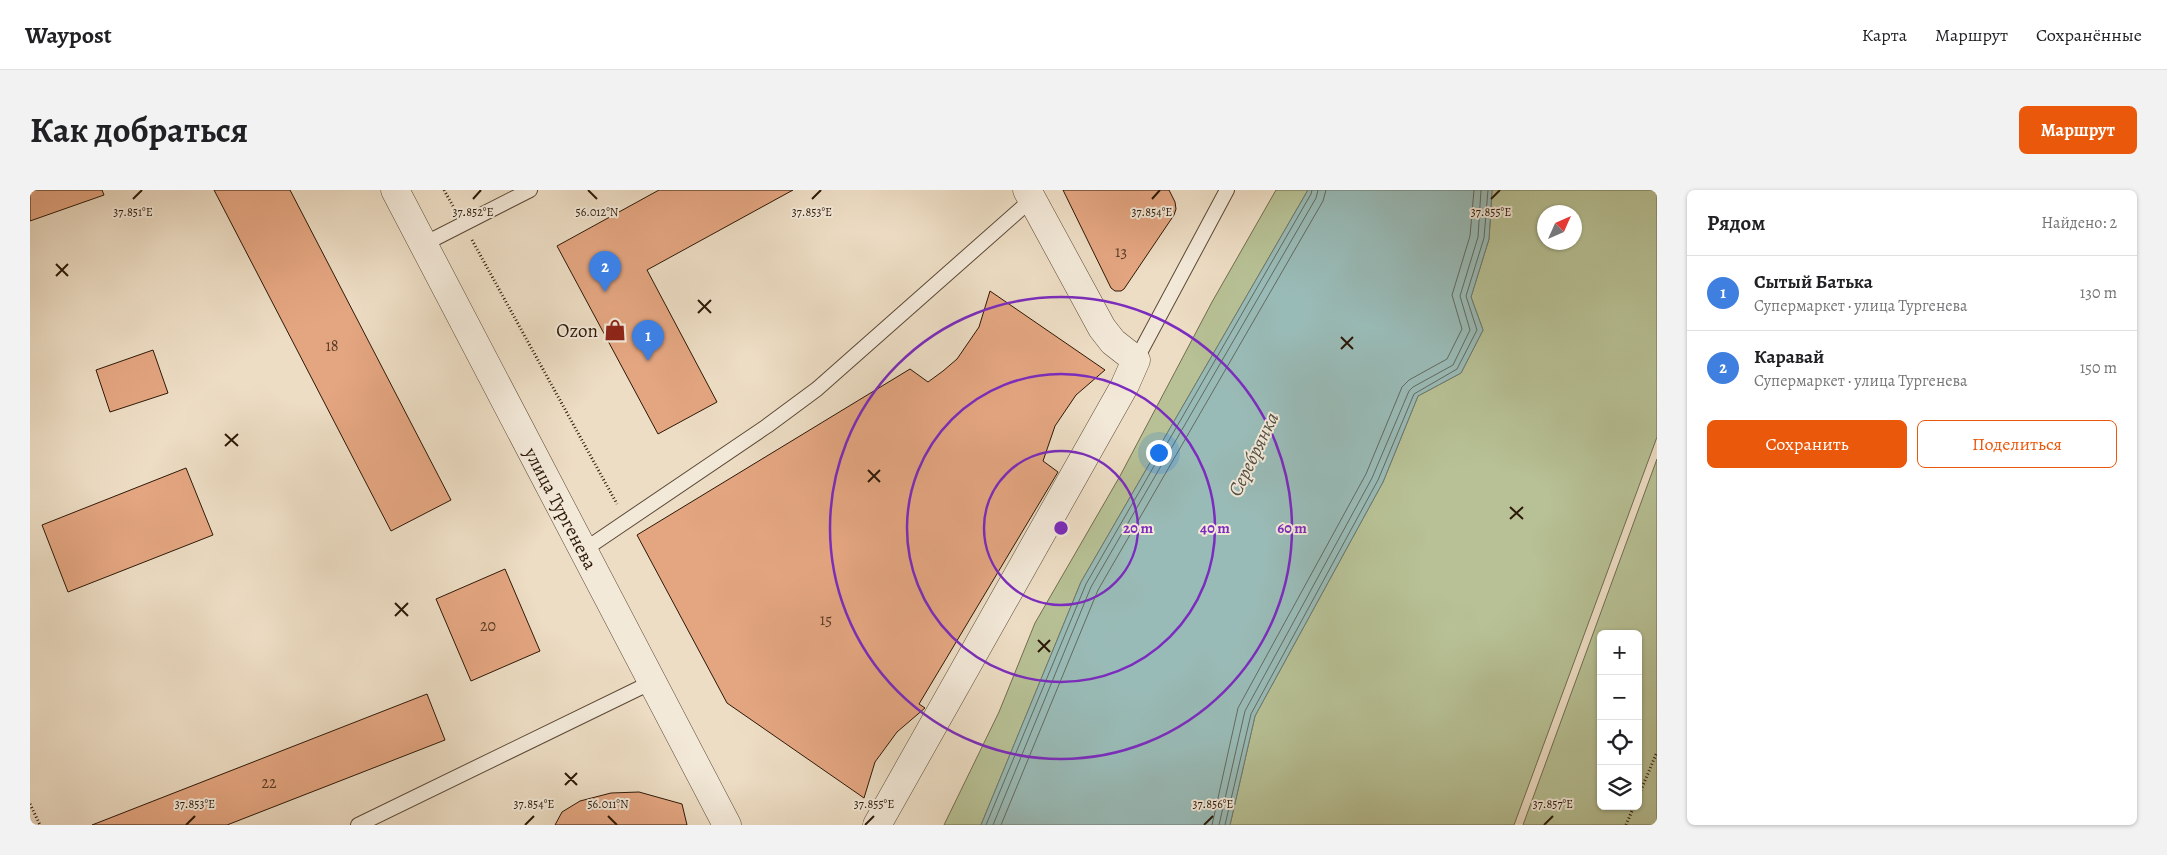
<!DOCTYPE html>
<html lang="ru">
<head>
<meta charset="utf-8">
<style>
	body { margin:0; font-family:Alegreya,serif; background:#f2f2f2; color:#202124 }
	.controls { position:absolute; right:15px; bottom:15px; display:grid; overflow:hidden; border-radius:8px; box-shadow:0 1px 4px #0004 }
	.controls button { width:45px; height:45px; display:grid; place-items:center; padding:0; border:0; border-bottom:1px solid #e0e0e0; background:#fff; color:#202124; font:25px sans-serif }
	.compass { position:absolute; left:1507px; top:15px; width:45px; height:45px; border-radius:50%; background:#fff; box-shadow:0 1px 4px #0004; rotate:45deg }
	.you { position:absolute; left:1128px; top:262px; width:18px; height:18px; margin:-12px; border:4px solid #fff; border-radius:50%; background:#1a73e8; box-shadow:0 0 0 8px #1a73e833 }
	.badge { display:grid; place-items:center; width:32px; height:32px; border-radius:50%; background:#ea580c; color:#fff; font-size:16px; font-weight:700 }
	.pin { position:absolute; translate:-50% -41px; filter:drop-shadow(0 1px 2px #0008) }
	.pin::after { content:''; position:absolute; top:26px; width:18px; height:15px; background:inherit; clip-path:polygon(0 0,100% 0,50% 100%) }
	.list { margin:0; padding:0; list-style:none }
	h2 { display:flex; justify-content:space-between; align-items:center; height:65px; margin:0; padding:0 20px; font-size:21px }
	h2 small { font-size:16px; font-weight:400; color:#757577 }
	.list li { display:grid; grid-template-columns:32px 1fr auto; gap:15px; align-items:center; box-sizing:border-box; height:75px; padding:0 20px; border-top:1px solid #e0e0e0 }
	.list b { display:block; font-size:19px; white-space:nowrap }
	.list p { margin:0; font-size:16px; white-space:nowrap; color:#757577 }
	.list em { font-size:16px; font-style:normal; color:#757577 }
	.actions { display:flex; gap:10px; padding:15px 20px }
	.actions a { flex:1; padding:11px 0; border:1px solid #ea580c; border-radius:8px; text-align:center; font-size:18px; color:#ea580c }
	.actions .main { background:#ea580c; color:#fff }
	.icon { flex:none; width:28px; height:28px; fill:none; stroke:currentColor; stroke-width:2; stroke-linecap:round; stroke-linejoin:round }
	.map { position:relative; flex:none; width:1627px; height:635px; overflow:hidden; border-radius:8px }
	header { display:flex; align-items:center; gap:30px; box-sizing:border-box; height:70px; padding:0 25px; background:#fff; border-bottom:1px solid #e0e0e0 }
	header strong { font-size:24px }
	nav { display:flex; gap:28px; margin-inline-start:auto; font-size:18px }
	.intro { display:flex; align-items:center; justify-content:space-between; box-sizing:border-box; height:120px; padding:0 30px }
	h1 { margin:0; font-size:35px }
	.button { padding:12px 22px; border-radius:8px; background:#ea580c; color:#fff; font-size:18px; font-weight:700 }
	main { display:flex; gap:30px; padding:0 30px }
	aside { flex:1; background:#fff; border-radius:8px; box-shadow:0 1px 4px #0004 }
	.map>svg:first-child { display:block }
	.green { fill:#b7c195; stroke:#726c4e; fill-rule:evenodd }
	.water { fill:#99bbb7; stroke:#6d7a71 }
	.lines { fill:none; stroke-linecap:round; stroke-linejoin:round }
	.shore { stroke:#626a5f; stroke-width:1 }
	.building { fill:#e4a681; stroke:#2c1807 }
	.lane-casing { stroke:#5c4936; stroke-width:16 }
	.street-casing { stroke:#5c4936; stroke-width:29 }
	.path { stroke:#2c1807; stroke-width:3; stroke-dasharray:1 2.5; stroke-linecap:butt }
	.lane { stroke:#f3e9d9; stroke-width:14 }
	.street { stroke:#f3e9d9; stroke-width:28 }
	.ticks { fill:none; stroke:#2c1807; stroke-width:2 }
	.ring { fill:none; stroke:#7b2cbf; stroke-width:2.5 }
	.labels { text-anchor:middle; stroke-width:4; stroke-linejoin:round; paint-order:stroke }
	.number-label { font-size:16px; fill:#5a3c26 }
	.poi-label { font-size:19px; fill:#2c1807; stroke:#f3e9d9; text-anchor:end }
	.street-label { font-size:19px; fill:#2c1807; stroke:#f3e9d9 }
	.water-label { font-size:20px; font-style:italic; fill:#525145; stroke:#f3e9d9 }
	.ticks-label { font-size:12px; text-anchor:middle; fill:#2c1807; stroke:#f3e9d9; stroke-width:4; stroke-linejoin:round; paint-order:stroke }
	.centre { fill:#7b2cbf; stroke:#f3e9d9; stroke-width:2.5 }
	.ring-label { font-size:15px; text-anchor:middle; font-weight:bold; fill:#7b2cbf; stroke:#f3e9d9; stroke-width:4; stroke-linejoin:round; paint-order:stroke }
</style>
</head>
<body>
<header>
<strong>Waypost</strong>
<nav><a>Карта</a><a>Маршрут</a><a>Сохранённые</a></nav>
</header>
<div class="intro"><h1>Как добраться</h1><a class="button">Маршрут</a></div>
<main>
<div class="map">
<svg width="1627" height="635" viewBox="0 0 1627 635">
	<rect width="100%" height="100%" fill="#edddc4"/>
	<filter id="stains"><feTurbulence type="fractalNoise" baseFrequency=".004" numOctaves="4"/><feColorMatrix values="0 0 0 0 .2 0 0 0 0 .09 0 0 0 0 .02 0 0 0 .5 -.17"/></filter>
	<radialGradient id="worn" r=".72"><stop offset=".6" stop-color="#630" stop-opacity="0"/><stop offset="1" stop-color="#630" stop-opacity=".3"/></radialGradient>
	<path class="green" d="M1246 0H1278L1051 392 951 635H914L969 522 1005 433 1090 286 1182 112Z
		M1462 0H1627V247L1484 635H1200L1225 526 1353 292 1388 206 1431 183 1453 140 1441 107 1459 49ZM1514 22H1544V52H1514Z
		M1627 269V635H1493ZM1571 444H1608V616H1571Z"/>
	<path class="water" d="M1278 0H1462L1459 49 1441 107 1453 140 1431 183 1388 206 1353 292 1225 526 1200 635H951L1051 392Z"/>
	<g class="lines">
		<path class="shore" d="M956 635 1056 394 1281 4 1282 0
			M963 635 1061 397 1286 8 1288 0
			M971 635 1068 400 1293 11 1296 0
			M1182 635 1208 518 1336 284 1372 197 1379 190 1417 169 1432 139 1422 105 1440 46 1444 0
			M1189 635 1215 521 1342 288 1379 201 1383 197 1423 175 1440 140 1430 106 1448 47 1451 0
			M1195 635 1221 524 1348 290 1384 204 1427 179 1447 140 1436 106 1454 48 1458 0"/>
	</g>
	<path class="building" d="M0 0H72L74 5 0 31Z
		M184 0H260L421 310 361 341Z
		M629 0H763L617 80 687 212 628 244 527 56Z
		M1033 0H1139L1145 12 1146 19 1144 25 1094 99 1091 101H1085L1081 98Z
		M960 101 1075 180 1046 205 1025 236 1013 271 1028 282 889 514 895 518 867 542 845 572 834 608 697 513 607 345 880 179 898 192 913 181 927 169 949 137Z
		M123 160 138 203 80 222 66 180Z
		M156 278 183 345 38 402 12 335Z
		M475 379 510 461 441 491 406 409Z
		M397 504 415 550 197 635H62Z
		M609 602 652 614 657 635H525L532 622 550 611 581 603Z"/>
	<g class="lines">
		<g class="lane-casing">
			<path id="lane" d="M394 54 500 0
				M1106 170 1197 0
				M554 360 737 236 787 199 1002 9
				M328 635 622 492"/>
		</g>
		<g class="street-casing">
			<g id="street">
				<path id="s1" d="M365 0 697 635"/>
				<path d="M847 635 1095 195 1106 170 1083 152 1072 138 997 0"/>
			</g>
		</g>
		<path class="path" d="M414 0 423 16
			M442 50 587 314
			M1608 607 1627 562
			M0 614 10 635
			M1596 635 1604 616"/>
		<use href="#lane" class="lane"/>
		<use href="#street" class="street"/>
	</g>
	<path class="ticks" d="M558 0 567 9M103 9 112 0M443 9 451 0M782 9 791 0M1122 9 1130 0M1461 9 1470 0M26 74 38 86M26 86 38 74M668 110 681 123M668 123 681 110M1311 147 1323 159M1311 159 1323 147M195 244 208 256M195 256 208 244M838 280 850 292M838 292 850 280M1480 317 1493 329M1480 329 1493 317M365 413 378 426M365 426 378 413M1008 450 1020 462M1008 462 1020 450M535 583 547 595M535 595 547 583M578 626 587 635M156 635 165 626M495 635 504 626M835 635 844 626M1174 635 1183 626M1514 635 1523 626"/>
	<g class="ring">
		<circle cx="1031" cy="338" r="77"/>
		<circle cx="1031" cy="338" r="154"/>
		<circle cx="1031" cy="338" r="231"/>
	</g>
	<defs>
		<g id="shop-bare" transform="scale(1.725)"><path d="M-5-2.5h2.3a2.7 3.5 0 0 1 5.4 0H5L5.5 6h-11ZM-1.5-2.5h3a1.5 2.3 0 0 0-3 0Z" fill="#8f2418" stroke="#f3e9d9" stroke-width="2.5" paint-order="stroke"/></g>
	</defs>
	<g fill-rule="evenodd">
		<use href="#shop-bare" x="585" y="140"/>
	</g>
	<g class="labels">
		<g class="number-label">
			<text x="1091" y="67">13</text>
			<text x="302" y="161">18</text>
			<text x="796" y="435">15</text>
			<text x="458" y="441">20</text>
			<text x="239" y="598">22</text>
		</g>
		<g class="poi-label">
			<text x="568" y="147">Ozon</text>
		</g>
		<g class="street-label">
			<text dy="7" stroke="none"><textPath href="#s1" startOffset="359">улица Тургенева</textPath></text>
		</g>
		<g class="water-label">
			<text transform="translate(1223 264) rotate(-64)" y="7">Серебрянка</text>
		</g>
	</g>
	<g class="ticks-label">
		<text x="103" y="26">37.851°E</text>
		<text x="443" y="26">37.852°E</text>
		<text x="567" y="26">56.012°N</text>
		<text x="782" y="26">37.853°E</text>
		<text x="1122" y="26">37.854°E</text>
		<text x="1461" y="26">37.855°E</text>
		<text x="165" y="618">37.853°E</text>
		<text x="504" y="618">37.854°E</text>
		<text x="578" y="618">56.011°N</text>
		<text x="844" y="618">37.855°E</text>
		<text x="1183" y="618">37.856°E</text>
		<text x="1523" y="618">37.857°E</text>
	</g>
	<circle cx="1031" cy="338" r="8" class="centre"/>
	<g class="ring-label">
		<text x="1108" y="343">20 m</text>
		<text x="1185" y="343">40 m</text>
		<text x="1262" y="343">60 m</text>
	</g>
	<rect width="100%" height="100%" filter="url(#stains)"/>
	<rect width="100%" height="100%" fill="url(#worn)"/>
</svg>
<div class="controls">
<button>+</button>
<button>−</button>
<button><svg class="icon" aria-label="locate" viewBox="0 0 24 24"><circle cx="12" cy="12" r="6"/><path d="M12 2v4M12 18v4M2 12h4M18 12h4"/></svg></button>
<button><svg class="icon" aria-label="layers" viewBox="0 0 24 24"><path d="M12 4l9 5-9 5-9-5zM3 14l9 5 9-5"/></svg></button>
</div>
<svg class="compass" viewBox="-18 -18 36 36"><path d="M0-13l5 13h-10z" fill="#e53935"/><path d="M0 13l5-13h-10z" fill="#757577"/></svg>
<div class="you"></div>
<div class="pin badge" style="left:618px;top:171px;background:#3f7fe0">1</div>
<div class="pin badge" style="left:575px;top:102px;background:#3f7fe0">2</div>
</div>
<aside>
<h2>Рядом<small>Найдено: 2</small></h2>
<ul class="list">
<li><span class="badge" style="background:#3f7fe0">1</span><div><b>Сытый Батька</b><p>Супермаркет · улица Тургенева</p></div><em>130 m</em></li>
<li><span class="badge" style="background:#3f7fe0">2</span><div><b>Каравай</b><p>Супермаркет · улица Тургенева</p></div><em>150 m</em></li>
</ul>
<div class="actions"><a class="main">Сохранить</a><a>Поделиться</a></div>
</aside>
</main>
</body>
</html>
